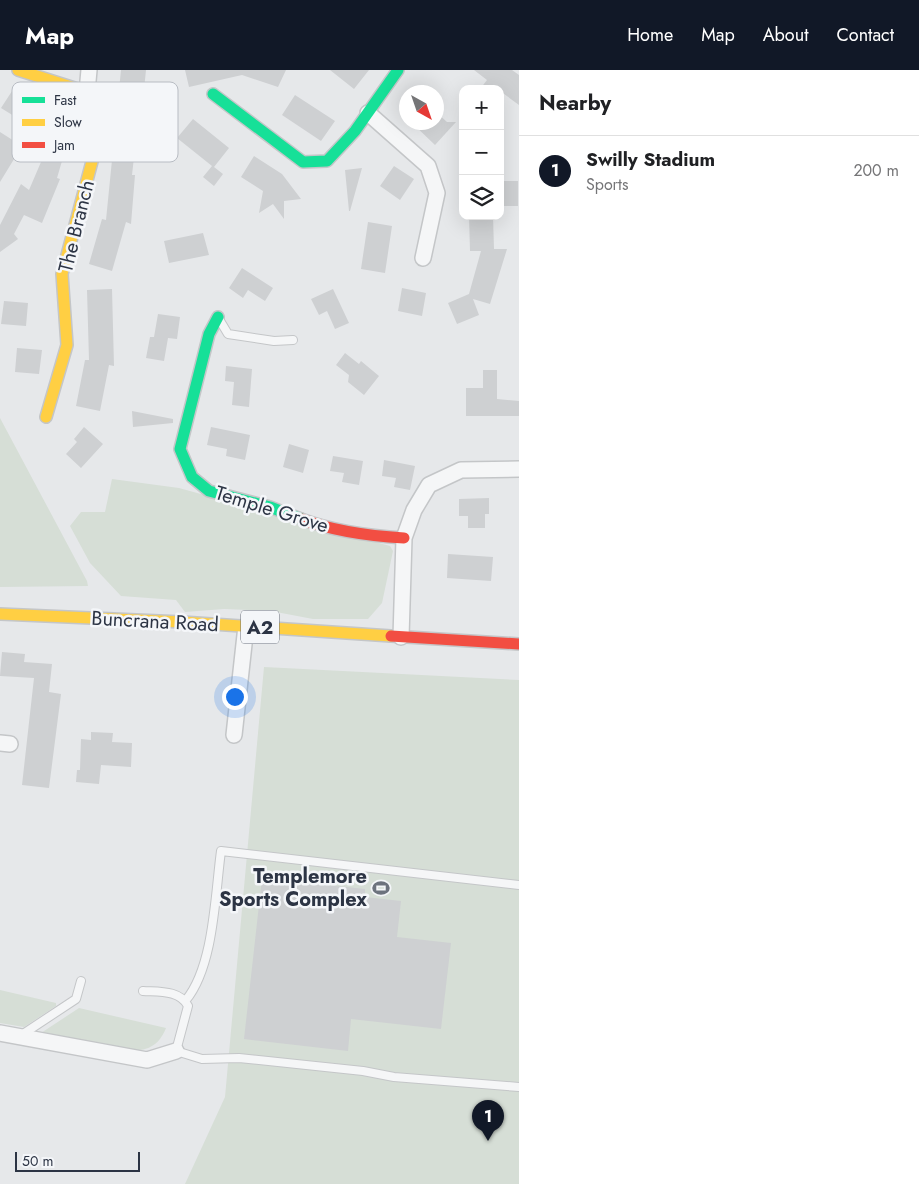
<!DOCTYPE html>
<html lang="en">
<head>
<meta charset="utf-8">
<style>
	body { margin:0; font-family:Jost,sans-serif; background:#f2f2f2; color:#202124 }
	.controls { position:absolute; right:15px; top:15px; display:grid; overflow:hidden; border-radius:10px; box-shadow:0 5px 20px #0002 }
	.controls button { width:45px; height:45px; display:grid; place-items:center; padding:0; border:0; border-bottom:1px solid #e0e0e0; background:#fff; color:#202124; font:25px sans-serif }
	.compass { position:absolute; left:399px; top:15px; width:45px; height:45px; border-radius:50%; background:#fff; box-shadow:0 5px 20px #0002; rotate:140deg }
	.scale { position:absolute; left:15px; bottom:12px; width:125px; box-sizing:border-box; padding-left:5px; border:2px solid #2c3444; border-top:0; font-size:14px; line-height:18px; white-space:nowrap; color:#2c3444; -webkit-text-stroke:4px #f4f6f9; paint-order:stroke }
	.you { position:absolute; left:234px; top:626px; width:18px; height:18px; margin:-12px; border:4px solid #fff; border-radius:50%; background:#1a73e8; box-shadow:0 0 0 8px #1a73e833 }
	.badge { display:grid; place-items:center; width:32px; height:32px; border-radius:50%; background:#111827; color:#fff; font-size:16px; font-weight:700 }
	.pin { position:absolute; translate:-50% -41px; filter:drop-shadow(0 1px 2px #0008) }
	.pin::after { content:''; position:absolute; top:26px; width:18px; height:15px; background:inherit; clip-path:polygon(0 0,100% 0,50% 100%) }
	.list { margin:0; padding:0; list-style:none }
	h2 { display:flex; justify-content:space-between; align-items:center; height:65px; margin:0; padding:0 20px; font-size:21px }
	h2 small { font-size:16px; font-weight:400; color:#757577 }
	.list li { display:grid; grid-template-columns:32px 1fr auto; gap:15px; align-items:center; box-sizing:border-box; height:70px; padding:0 20px; border-top:1px solid #e0e0e0 }
	.list b { display:block; font-size:19px; white-space:nowrap }
	.list p { margin:0; font-size:16px; white-space:nowrap; color:#757577 }
	.list em { font-size:16px; font-style:normal; color:#757577 }
	.icon { flex:none; width:28px; height:28px; fill:none; stroke:currentColor; stroke-width:2; stroke-linecap:round; stroke-linejoin:round }
	.map { position:relative; flex:none; width:519px; height:1114px; overflow:hidden }
	header { display:flex; align-items:center; gap:30px; box-sizing:border-box; height:70px; padding:0 25px; background:#111827; color:#fff }
	header strong { font-size:24px }
	nav { display:flex; gap:28px; margin-inline-start:auto; font-size:18px }
	main { display:flex }
	aside { flex:1; background:#fff }
	.map>svg:first-child { display:block }
	.green { fill:#d6ded6 }
	.building { fill:#ced0d2 }
	.lines { fill:none; stroke-linecap:round; stroke-linejoin:round }
	.lane-casing { stroke:#c4c6c8; stroke-width:10 }
	.street-casing { stroke:#c4c6c8; stroke-width:18 }
	.fast-casing { stroke:#c4c6c8; stroke-width:14 }
	.slow-casing { stroke:#c4c6c8; stroke-width:14 }
	.jam-casing { stroke:#c4c6c8; stroke-width:14 }
	.lane { stroke:#f5f6f7; stroke-width:8 }
	.street { stroke:#f5f6f7; stroke-width:15 }
	.fast { stroke:#16e098; stroke-width:11 }
	.slow { stroke:#ffcf43; stroke-width:11 }
	.jam { stroke:#f24e42; stroke-width:11 }
	.labels { text-anchor:middle; stroke-width:5; stroke-linejoin:round; paint-order:stroke }
	.shield { fill:#f4f6f9; stroke:#686e7a; stroke-width:1 }
	.shield-label { font-size:19px; font-weight:bold; fill:#2c3444 }
	.street-label { font-size:20px; fill:#2c3444; stroke:#f4f6f9 }
	.poi-label { font-size:20px; font-weight:bold; fill:#2c3444; stroke:#f4f6f9; text-anchor:end }
	.key { fill:#f4f6f9; stroke:#b8bcc3; stroke-width:1 }
	.key-label { font-size:14px; fill:#2c3444 }
</style>
</head>
<body>
<header>
<strong>Map</strong>
<nav><a>Home</a><a>Map</a><a>About</a><a>Contact</a></nav>
</header>
<main>
<div class="map">
<svg width="519" height="1114" viewBox="0 0 519 1114">
	<rect width="100%" height="100%" fill="#e6e8ea"/>
	<path class="green" d="M0 348 87 511 88 516 0 517Z
		M112 409 179 418 390 476 393 481 382 533 368 549H313L271 541 224 539 185 542 176 530 121 526 90 493 70 456 81 442H105Z
		M264 597 519 610V1114H185L225 1027Z
		M0 920 56 933V936L24 957 0 953Z
		M79 938 166 958C162 968 156 976 145 979 130 984 59 968 38 965Z"/>
	<path class="building" d="M121 0H146L138 79 135 78 132 105H135L131 154 126 152 112 201 89 194 102 149 106 150Z
		M185 0H286L278 17 242 5 189 17Z
		M330 0H369L354 19Z
		M474 0H512L519 5V35L500 21V19H480L487 10Z
		M14 18 34 32 22 51 1 38Z
		M295 25 335 51 321 71 282 45Z
		M436 42 447 52H456L435 75 411 52H436Z
		M193 49 229 78 214 97 223 104 214 116 203 107 212 96 177 68Z
		M45 61 69 67 57 108 60 109 42 153 24 145 14 164 18 169 0 182V155L21 114 29 120 44 85 39 84Z
		M0 62 22 76 0 112Z
		M254 86 282 104 301 129 284 131V149L273 134 259 143 263 121 241 107Z
		M394 96 414 109 400 130 380 116Z
		M362 98 350 141H349L345 100Z
		M500 111H518V136H501Z
		M469 146H493L494 179H507L490 234 473 229 479 245 457 254 448 233 469 224 481 181H470Z
		M368 152 392 156 385 203 361 199Z
		M203 163 209 185 169 193 164 171Z
		M242 198 273 218 265 231 248 220 243 228 229 218Z
		M402 218 426 223 422 246 398 241Z
		M112 219 114 296 109 295 100 341 76 336 85 290H89L87 220Z
		M333 219 349 253 335 259 327 241 319 245 311 229Z
		M4 231 28 233 26 256 1 254Z
		M158 244 180 247 177 269 168 268 164 291 146 288 150 267H154Z
		M17 278 42 280 39 304 15 302Z
		M345 283 359 294 361 291 379 306 364 325 348 312 349 305 336 295Z
		M226 296 252 299 249 337 232 335 234 312 225 311Z
		M483 300H497V329L519 331V346H466V318H483Z
		M132 341 173 349V353L133 357Z
		M84 357 103 374 81 398 66 384 77 372 74 369Z
		M211 357 250 365 245 390 226 386 227 379 207 375Z
		M289 374 309 380 303 403 283 397Z
		M333 386 363 391 359 415 342 412 344 403 330 401Z
		M384 390 415 396 410 420 394 417 396 408 382 406Z
		M489 428V444H485V458H468V446H459V429Z
		M448 484 493 487 491 511 447 508Z
		M2 582 25 584 24 592 52 594 49 622 61 624 49 718 22 715 34 608 0 606Z
		M91 662 113 663 112 672 132 673 131 697 101 695 99 714 76 712 77 700H80L81 669 91 670Z
		M262 808 365 819V827L401 831 397 867 451 873 441 959 351 949 348 981 244 969Z"/>
	<g class="lines">
		<g class="lane-casing">
			<path id="lane" d="M219 249 228 264 274 271 293 270
				M143 921C159 922 180 920 188 936L176 981 202 989 239 988 363 1001 394 1007 519 1017
				M186 930C214 896 215 825 221 781L519 815
				M20 966 76 929 81 911"/>
		</g>
		<g class="street-casing">
			<path id="street" d="M87 22 89 0
				M368 43 428 96 437 123 423 188
				M401 567 404 468 414 440 429 415 461 400 519 399
				M234 665 246 556
				M0 673 10 674
				M0 963 147 990 176 981"/>
		</g>
		<g class="fast-casing">
			<path id="fast" d="M213 24 303 92 327 91 355 61 398 0
				M218 247 209 264 180 379 192 407 209 421 270 437 301 449"/>
		</g>
		<g class="slow-casing">
			<path id="slow" d="M18 0 87 22 94 84 62 204 67 275 46 347
				M0 544 182 552 391 566"/>
		</g>
		<g class="jam-casing">
			<path id="jam" d="M301 449C333 461 370 466 404 468
				M391 566 519 574"/>
		</g>
		<use href="#lane" class="lane"/>
		<use href="#street" class="street"/>
		<use href="#fast" class="fast"/>
		<use href="#slow" class="slow"/>
		<use href="#jam" class="jam"/>
	</g>
	<defs>
		<g id="stadium-bare" transform="scale(1.35)"><path d="M0-5a6.5 5 0 1 0 0 10a6.5 5 0 1 0 0-10ZM-3.5-1.8h7v3.6h-7Z" fill="#6d737e" stroke="#f4f6f9" stroke-width="2.5" paint-order="stroke"/></g>
	</defs>
	<g fill-rule="evenodd">
		<use href="#stadium-bare" x="381" y="818"/>
	</g>
	<g class="labels">
		<rect class="shield" x="241" y="540.5" width="38" height="33" rx="4"/>
		<g class="shield-label">
			<text x="260" y="564">A2</text>
		</g>
		<g class="street-label">
			<text transform="translate(76 156) rotate(-76)" y="7">The Branch</text>
			<text transform="translate(272 439) rotate(17)" y="7">Temple Grove</text>
			<text transform="translate(155 551) rotate(3)" y="7">Buncrana Road</text>
		</g>
		<g class="poi-label">
			<text x="367" y="813">Templemore<tspan x="367" dy="23">Sports Complex</tspan></text>
		</g>
	</g>
	<rect x="12" y="12" width="166" height="80" rx="8" class="key"/>
	<rect x="22" y="27" width="23" height="6" fill="#16e098"/>
	<rect x="22" y="49" width="23" height="7" fill="#ffcf43"/>
	<rect x="22" y="72" width="23" height="6" fill="#f24e42"/>
	<g class="key-label">
		<text x="54" y="35">Fast</text>
		<text x="54" y="57">Slow</text>
		<text x="54" y="80">Jam</text>
	</g>
</svg>
<div class="controls">
<button>+</button>
<button>−</button>
<button><svg class="icon" aria-label="layers" viewBox="0 0 24 24"><path d="M12 4l9 5-9 5-9-5zM3 14l9 5 9-5"/></svg></button>
</div>
<svg class="compass" viewBox="-18 -18 36 36"><path d="M0-13l5 13h-10z" fill="#e53935"/><path d="M0 13l5-13h-10z" fill="#757577"/></svg>
<div class="scale">50 m</div>
<div class="you"></div>
<div class="pin badge" style="left:488px;top:1071px">1</div>
</div>
<aside>
<h2>Nearby<small></small></h2>
<ul class="list">
<li><span class="badge">1</span><div><b>Swilly Stadium</b><p>Sports</p></div><em>200 m</em></li>
</ul>
</aside>
</main>
</body>
</html>
